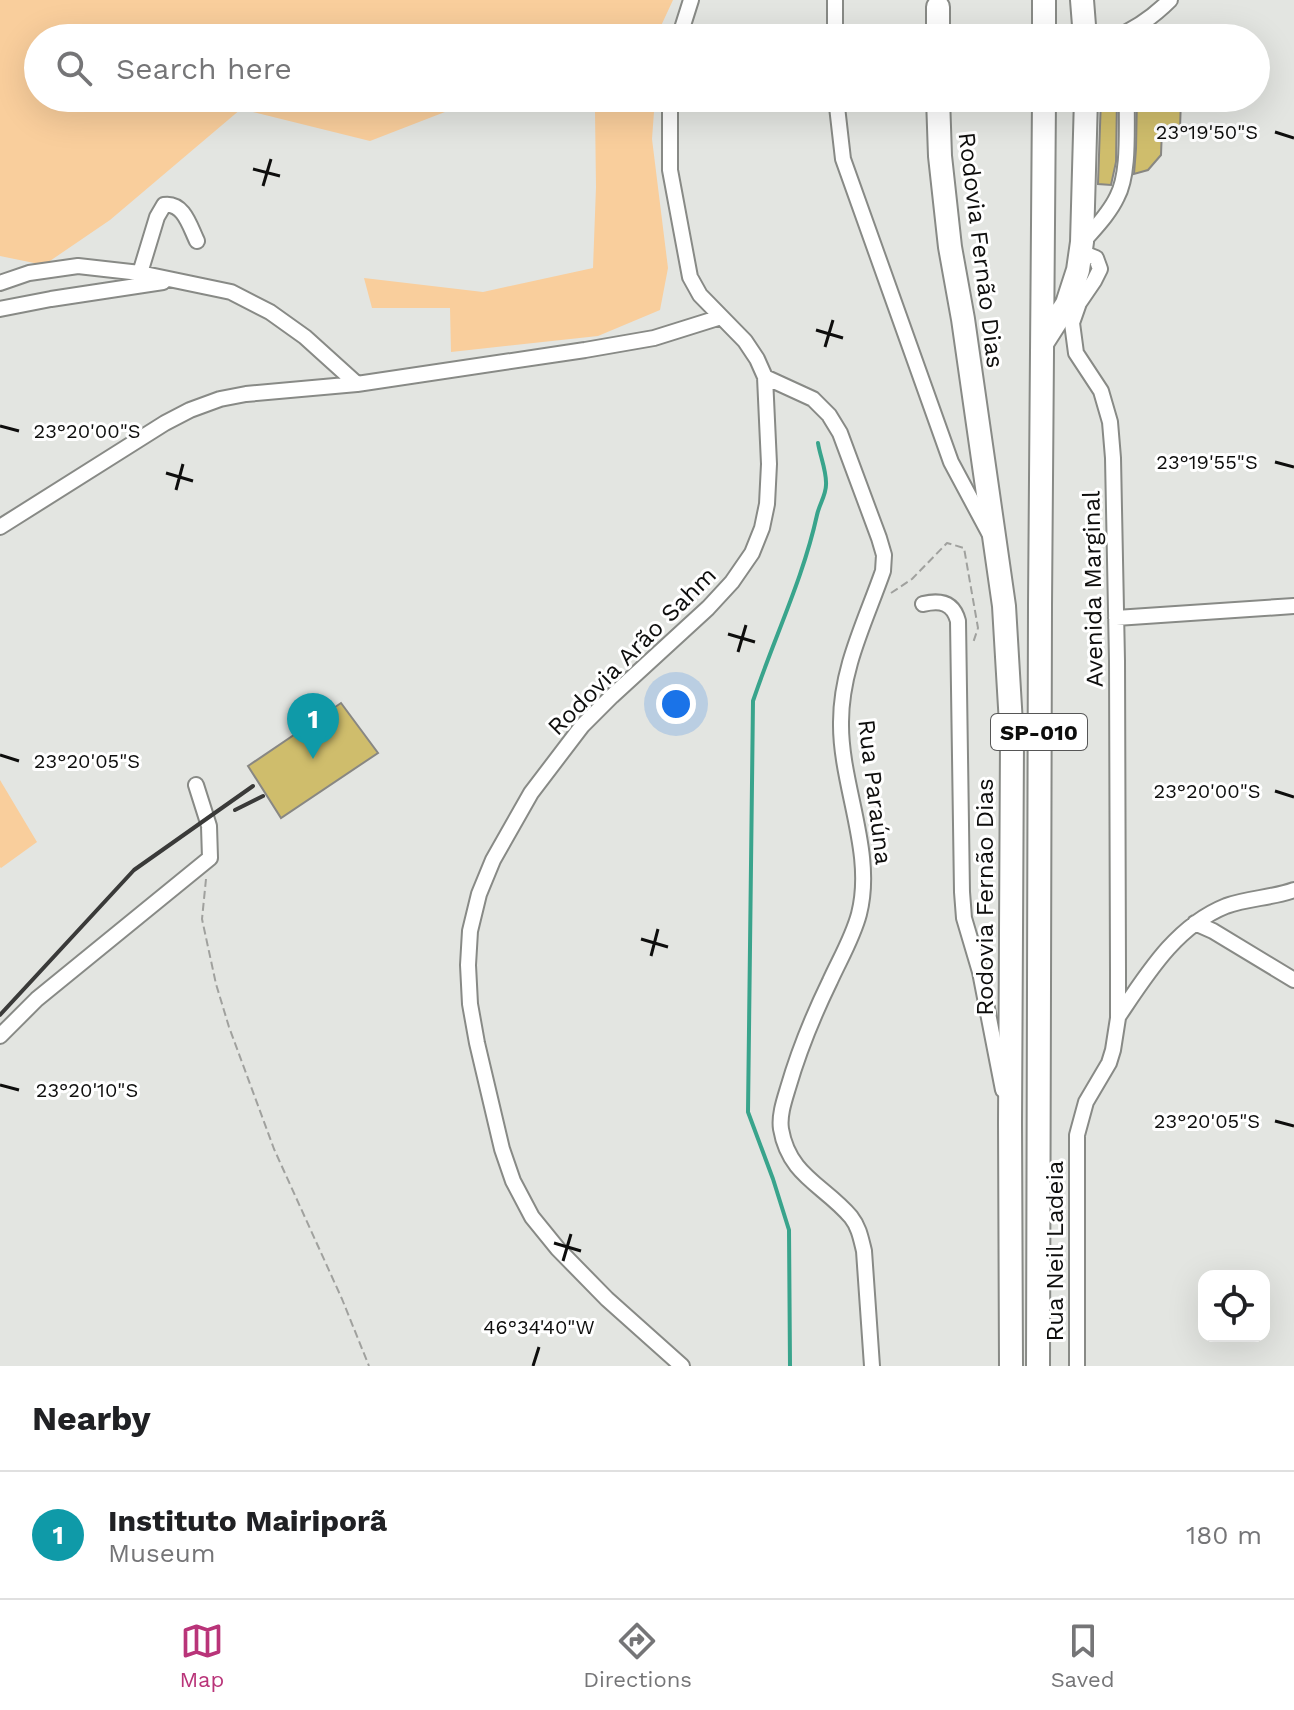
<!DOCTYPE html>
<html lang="en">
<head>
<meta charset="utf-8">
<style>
	body { margin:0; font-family:"Work Sans",sans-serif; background:#f6f6f6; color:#202124 }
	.controls { position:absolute; right:24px; bottom:24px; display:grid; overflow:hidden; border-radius:16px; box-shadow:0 8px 32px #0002 }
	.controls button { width:72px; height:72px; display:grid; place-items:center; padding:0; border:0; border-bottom:2px solid #e0e0e0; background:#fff; color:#202124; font:40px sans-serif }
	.you { position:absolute; left:676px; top:704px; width:28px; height:28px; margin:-20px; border:6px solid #fff; border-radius:50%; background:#1a73e8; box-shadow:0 0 0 12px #1a73e833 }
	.badge { display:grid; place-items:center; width:52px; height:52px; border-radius:50%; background:#b93479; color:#fff; font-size:26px; font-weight:700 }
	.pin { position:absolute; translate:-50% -66px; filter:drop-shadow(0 2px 4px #0008) }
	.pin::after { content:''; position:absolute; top:42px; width:28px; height:24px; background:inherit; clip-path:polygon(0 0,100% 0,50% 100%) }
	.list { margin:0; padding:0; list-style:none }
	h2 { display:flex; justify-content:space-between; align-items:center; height:104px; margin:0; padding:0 32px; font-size:34px }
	h2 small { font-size:26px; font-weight:400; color:#757577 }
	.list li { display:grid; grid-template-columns:52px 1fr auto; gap:24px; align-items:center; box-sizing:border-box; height:128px; padding:0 32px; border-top:2px solid #e0e0e0 }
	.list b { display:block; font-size:30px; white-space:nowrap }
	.list p { margin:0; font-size:26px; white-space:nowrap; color:#757577 }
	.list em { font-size:26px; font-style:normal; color:#757577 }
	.icon { flex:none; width:44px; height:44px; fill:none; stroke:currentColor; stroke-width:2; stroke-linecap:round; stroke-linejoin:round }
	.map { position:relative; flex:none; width:1294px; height:1366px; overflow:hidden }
	.search { position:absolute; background:#fff; box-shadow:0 8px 32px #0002; left:24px; right:24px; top:24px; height:88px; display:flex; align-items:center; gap:20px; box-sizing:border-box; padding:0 28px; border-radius:44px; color:#757577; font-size:30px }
	.sheet { height:232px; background:#fff }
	nav { display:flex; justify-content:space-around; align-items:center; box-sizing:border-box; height:112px; border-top:2px solid #e0e0e0; background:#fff; font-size:22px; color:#757577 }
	nav a { display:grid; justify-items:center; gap:4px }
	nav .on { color:#b93479 }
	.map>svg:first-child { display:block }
	.green { fill:#f9ce9c }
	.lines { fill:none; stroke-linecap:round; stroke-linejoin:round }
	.stream { stroke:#39a48c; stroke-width:4 }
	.building { fill:#cfbd6c; stroke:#888783; stroke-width:2 }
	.minor-casing { stroke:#888a86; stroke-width:18 }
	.highway-casing { stroke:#888a86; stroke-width:26 }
	.path { stroke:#a0a19e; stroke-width:2; stroke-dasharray:8 4; stroke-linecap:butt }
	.minor { stroke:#fff; stroke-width:14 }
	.highway { stroke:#fff; stroke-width:22 }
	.rail { stroke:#3a3a39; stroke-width:4 }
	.ticks { fill:none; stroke:#0e0e0d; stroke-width:3 }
	.labels { text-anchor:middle; stroke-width:6; stroke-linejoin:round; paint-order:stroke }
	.shield { fill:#fff; stroke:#565656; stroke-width:2 }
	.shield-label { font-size:22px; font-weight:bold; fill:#0e0e0d }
	.street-label { font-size:24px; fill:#0e0e0d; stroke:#fff }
	.ticks-label { font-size:20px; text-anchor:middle; fill:#0e0e0d; stroke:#fff; stroke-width:6; stroke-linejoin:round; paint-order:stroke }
</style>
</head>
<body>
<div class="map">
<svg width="1294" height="1366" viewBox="0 0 1294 1366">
	<rect width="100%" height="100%" fill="#e3e5e1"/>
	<path class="green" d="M0 0H673L660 28 659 38H38V98H481L370 141 241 109 110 220 44 265 0 256Z
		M578 98H655L652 139 668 268 660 310 598 336 451 352 450 308H372L364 278 483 292 593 268 596 187 595 112Z
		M0 780 37 842 1 868 0 867Z"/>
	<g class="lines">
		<path class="stream" d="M790 1366 789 1230 773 1179 748 1112 753 701C774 638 803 579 817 515 819 505 826 495 826 485 827 472 820 456 818 443"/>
	</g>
	<path class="building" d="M1101 98H1117L1116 162 1111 185 1098 184Z
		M1137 98H1181L1180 129 1162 128 1161 155 1148 170 1134 174 1136 149Z
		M341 703 378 753 281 818 248 766Z"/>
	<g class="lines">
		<g class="minor-casing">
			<path id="minor" d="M835 0V38
				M679 38 691 0
				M1114 38C1136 29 1153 17 1170 0
				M670 98V170L690 277 700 295 745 341 757 359 765 377 769 464 767 504 762 528 752 553 732 582 708 608 612 696 582 726 531 793 493 860 479 894 470 931 468 965 470 1004 477 1043 502 1149 513 1181 532 1217 558 1249 607 1299 682 1366
				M836 98 843 159 951 462 989 533
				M1083 242C1095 228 1109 214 1117 197 1130 173 1126 126 1127 98
				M140 273 157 217 164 205C184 202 190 227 197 241
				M0 283 29 273 78 266 140 273 231 292 270 312 305 337 357 384
				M0 309 51 299 163 282
				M765 377 813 399 829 415 840 433 879 538 884 555 883 571C866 620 841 668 841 722 840 785 875 852 859 914 853 937 840 959 830 981 813 1016 799 1050 788 1088 784 1101 779 1116 781 1129 789 1176 824 1185 851 1217 859 1227 861 1239 864 1251L872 1366
				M0 527 165 423 190 410 220 399 246 394 357 384 585 350 654 338 721 317
				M923 604C940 600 953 602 958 621L962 892 964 918 980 972 1003 1090
				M1116 618 1294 606
				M1195 923 1213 931 1294 980
				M1118 1017C1147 974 1176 926 1226 906 1248 898 1272 898 1294 890
				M0 1036 37 999 210 858 209 826 196 785
				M1077 1366V1135L1086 1102 1109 1063 1113 1050 1118 1018V971L1117 661 1113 458 1110 422 1101 391 1076 353 1072 323 1079 303 1094 281 1100 269 1096 258 1081 252"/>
		</g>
		<g class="highway-casing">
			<path id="highway" d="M1082 0 1085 38
				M938 38V7
				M1044 38V0
				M938 98 940 156 950 247 963 319 1004 606 1012 741 1010 1123 1011 1366
				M1044 340 1067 304 1078 270 1082 242 1086 98
				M1038 1366 1040 606 1044 98"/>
		</g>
		<path class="path" d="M891 593 912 579 947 543 964 548 978 628 973 643
			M206 879 202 919 216 984 229 1027 274 1149 342 1299 369 1366"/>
		<use href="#minor" class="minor"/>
		<use href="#highway" class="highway"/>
		<path class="rail" d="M235 810 263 796
			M0 1015 134 870 253 786"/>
	</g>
	<path class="ticks" d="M1275 132 1294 138M253 169 280 176M263 186 271 159M816 330 843 338M825 347 833 320M0 426 19 431M1275 462 1294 467M166 473 193 481M176 490 183 464M728 634 755 642M738 652 746 625M0 755 19 761M1275 791 1294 797M641 939 668 947M651 956 658 929M0 1085 19 1090M1275 1121 1294 1126M554 1243 581 1251M563 1261 571 1234M533 1366 539 1347"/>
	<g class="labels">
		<rect class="shield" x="991" y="714" width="96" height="36" rx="6"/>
		<g class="shield-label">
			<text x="1039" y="740">SP-010</text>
		</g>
		<g class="street-label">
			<text transform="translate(981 250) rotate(83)" y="8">Rodovia Fernão Dias</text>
			<text transform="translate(1093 589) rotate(-91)" y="8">Avenida Marginal</text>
			<text transform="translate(632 651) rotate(-45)" y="8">Rodovia Arão Sahm</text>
			<text transform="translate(875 792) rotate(83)" y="8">Rua Paraúna</text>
			<text transform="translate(985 897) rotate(-90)" y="8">Rodovia Fernão Dias</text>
			<text transform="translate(1055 1251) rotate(-90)" y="8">Rua Neil Ladeia</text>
		</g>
	</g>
	<g class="ticks-label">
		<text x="1207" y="139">23°19'50"S</text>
		<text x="87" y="438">23°20'00"S</text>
		<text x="1207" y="469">23°19'55"S</text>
		<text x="87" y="768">23°20'05"S</text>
		<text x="1207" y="798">23°20'00"S</text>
		<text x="87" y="1097">23°20'10"S</text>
		<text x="1207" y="1128">23°20'05"S</text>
		<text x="539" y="1334">46°34'40"W</text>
	</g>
</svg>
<div class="controls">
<button><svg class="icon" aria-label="locate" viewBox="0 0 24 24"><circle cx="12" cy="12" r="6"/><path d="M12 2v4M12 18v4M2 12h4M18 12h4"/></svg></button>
</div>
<div class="you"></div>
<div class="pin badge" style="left:313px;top:759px;background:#0f9aa8">1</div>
<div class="search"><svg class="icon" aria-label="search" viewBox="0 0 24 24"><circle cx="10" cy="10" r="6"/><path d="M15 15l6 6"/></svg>Search here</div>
</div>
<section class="sheet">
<h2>Nearby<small></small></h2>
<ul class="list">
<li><span class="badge" style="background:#0f9aa8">1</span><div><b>Instituto Mairiporã</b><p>Museum</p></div><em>180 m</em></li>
</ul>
</section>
<nav>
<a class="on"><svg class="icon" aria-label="map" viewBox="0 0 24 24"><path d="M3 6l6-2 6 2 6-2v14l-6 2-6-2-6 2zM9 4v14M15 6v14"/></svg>Map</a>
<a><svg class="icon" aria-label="directions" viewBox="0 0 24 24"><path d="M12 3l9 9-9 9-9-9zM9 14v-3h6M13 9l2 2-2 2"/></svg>Directions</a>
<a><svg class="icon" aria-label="saved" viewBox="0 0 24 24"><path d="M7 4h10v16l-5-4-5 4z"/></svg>Saved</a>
</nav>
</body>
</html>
